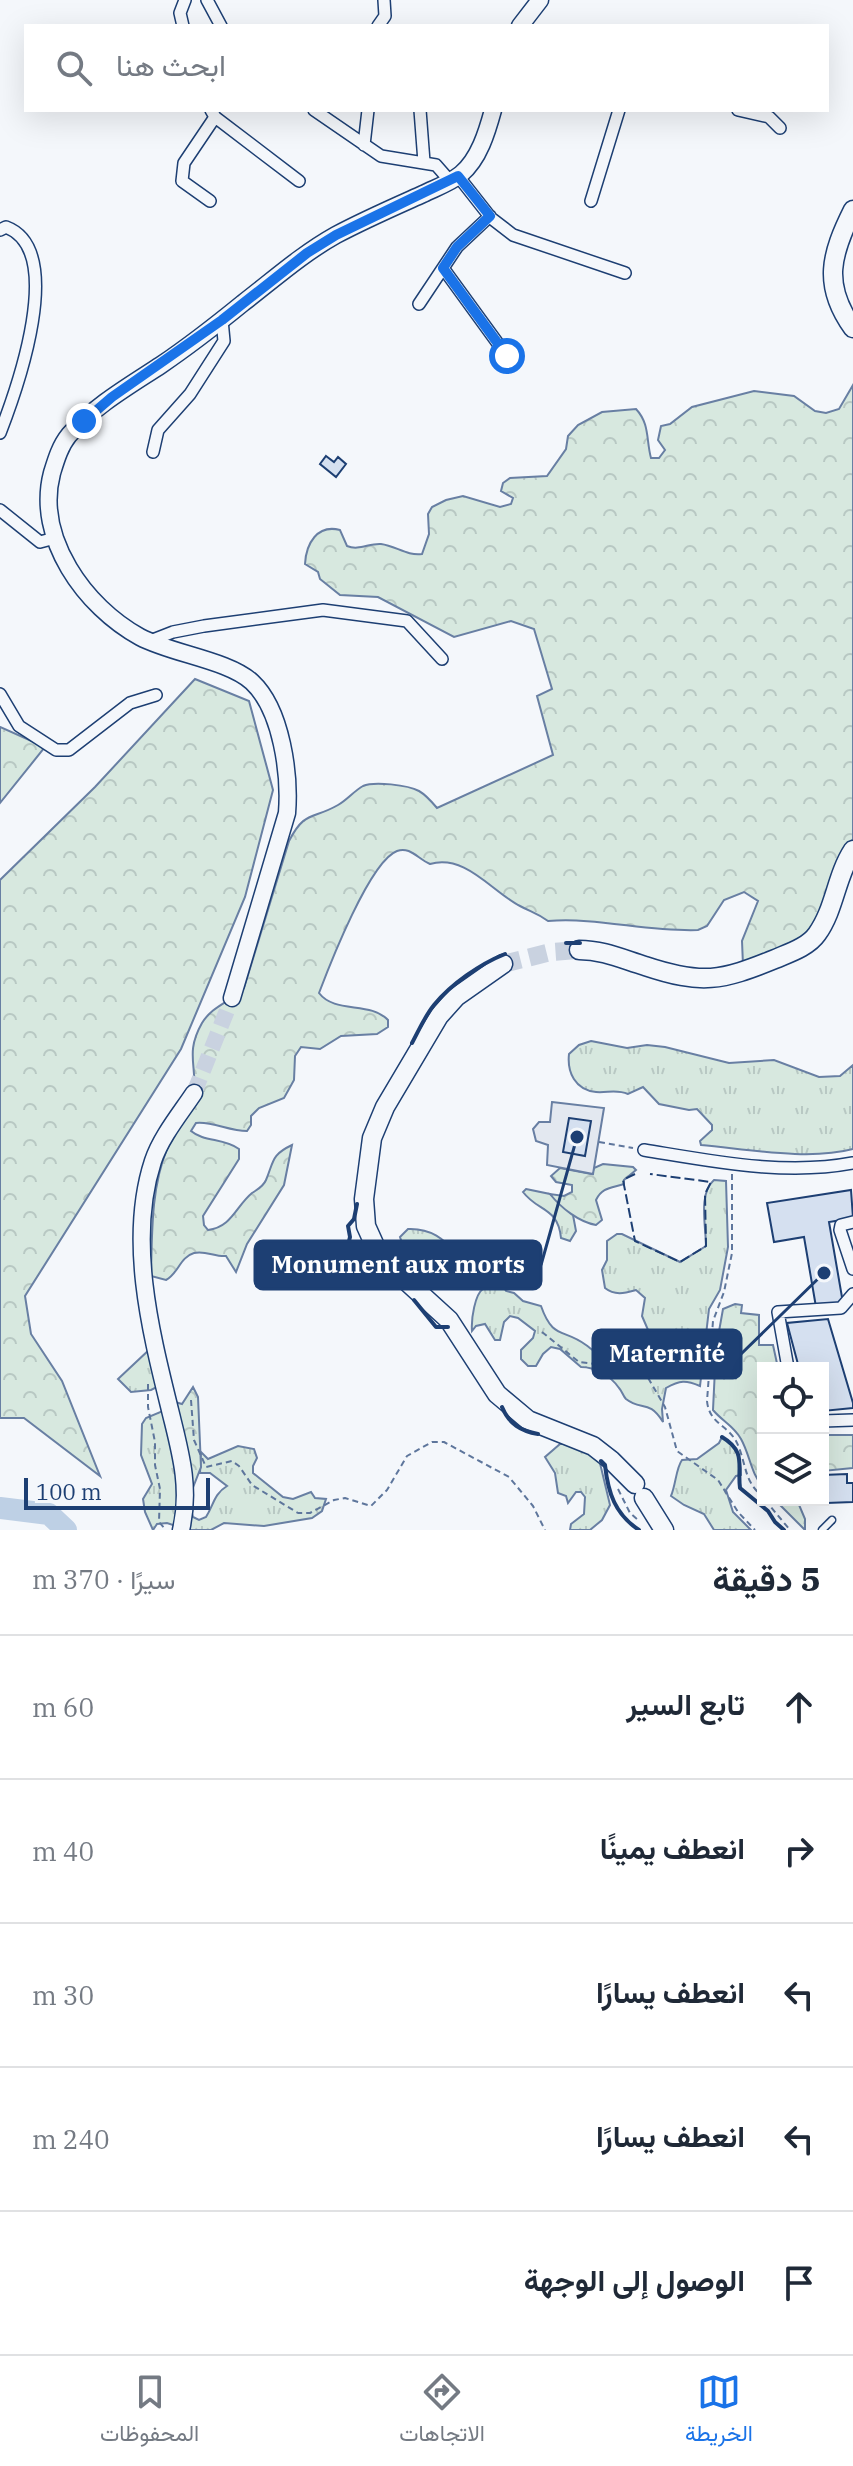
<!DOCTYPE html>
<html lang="ar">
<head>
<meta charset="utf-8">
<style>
	body { margin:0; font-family:"IBM Plex Serif",Vazirmatn,serif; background:#f6f6f7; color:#1f2937; direction:rtl }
	.controls { position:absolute; right:24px; bottom:24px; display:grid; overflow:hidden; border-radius:0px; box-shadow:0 8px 32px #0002 }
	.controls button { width:72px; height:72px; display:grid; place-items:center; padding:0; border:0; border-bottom:2px solid #e0e1e3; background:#fff; color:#1f2937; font:40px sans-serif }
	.scale { position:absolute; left:24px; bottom:20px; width:186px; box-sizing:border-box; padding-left:8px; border:4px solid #1d3f73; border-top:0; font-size:22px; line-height:28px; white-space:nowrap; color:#1d3f73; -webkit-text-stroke:6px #f4f7fb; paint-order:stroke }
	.stop { position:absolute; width:24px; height:24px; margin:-18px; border:6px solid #1a73e8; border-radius:50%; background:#fff }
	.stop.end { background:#1a73e8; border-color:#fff; box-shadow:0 2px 8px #0008 }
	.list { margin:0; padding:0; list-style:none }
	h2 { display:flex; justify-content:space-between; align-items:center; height:104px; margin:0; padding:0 32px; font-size:34px }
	h2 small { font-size:26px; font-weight:400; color:#747a83 }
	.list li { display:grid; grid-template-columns:52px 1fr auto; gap:24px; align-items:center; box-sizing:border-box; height:144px; padding:0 32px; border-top:2px solid #e0e1e3 }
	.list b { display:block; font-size:30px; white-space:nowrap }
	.list em { font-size:26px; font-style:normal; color:#747a83 }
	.icon { flex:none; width:44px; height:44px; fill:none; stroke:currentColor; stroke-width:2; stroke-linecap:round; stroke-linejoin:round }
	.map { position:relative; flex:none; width:853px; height:1530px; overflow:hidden; direction:ltr }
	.search { position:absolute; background:#fff; box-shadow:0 8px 32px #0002; left:24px; right:24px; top:24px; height:88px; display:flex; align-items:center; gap:20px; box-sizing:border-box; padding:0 28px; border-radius:0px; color:#747a83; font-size:30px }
	.sheet { height:824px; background:#fff }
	nav { display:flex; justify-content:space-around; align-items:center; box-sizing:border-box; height:112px; border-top:2px solid #e0e1e3; background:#fff; font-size:22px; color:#747a83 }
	nav a { display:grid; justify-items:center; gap:4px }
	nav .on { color:#1a73e8 }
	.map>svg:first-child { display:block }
	.grass { fill:url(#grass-tufts); stroke:#687fa3; stroke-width:2 }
	.forest { fill:url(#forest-crowns); stroke:#687fa3; stroke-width:2 }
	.parking { fill:#e3e8f0; stroke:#687fa3; stroke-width:2 }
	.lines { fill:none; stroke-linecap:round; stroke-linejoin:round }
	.river { stroke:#bed0e5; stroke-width:22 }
	.building { fill:#d5e0f0; stroke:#1d3f73; stroke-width:2 }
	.secondary-tunnel { stroke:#c9d2e0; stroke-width:16; stroke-dasharray:16 8; stroke-linecap:butt }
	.primary-tunnel { stroke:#c9d2e0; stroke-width:18; stroke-dasharray:18 9; stroke-linecap:butt }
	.service-casing { stroke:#1d3f73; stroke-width:9 }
	.minor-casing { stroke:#1d3f73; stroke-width:14 }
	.secondary-casing { stroke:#1d3f73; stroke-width:19 }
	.primary-casing { stroke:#1d3f73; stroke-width:21 }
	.path { stroke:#5e769c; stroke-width:2; stroke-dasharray:6 4; stroke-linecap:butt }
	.service { stroke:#f4f7fb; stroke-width:6 }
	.minor { stroke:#f4f7fb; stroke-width:11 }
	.secondary { stroke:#f4f7fb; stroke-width:16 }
	.primary { stroke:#f4f7fb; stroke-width:18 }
	.fence { stroke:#1d3f73; stroke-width:2; stroke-dasharray:10 4; stroke-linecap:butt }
	.wall { stroke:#1d3f73; stroke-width:4 }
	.route { stroke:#1a73e8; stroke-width:10 }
	.leader { fill:none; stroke:#1d3f73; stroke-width:3 }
	.callout-dot { fill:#1d3f73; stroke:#f4f7fb; stroke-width:3 }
	.callout { fill:#1d3f73; stroke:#1d3f73; stroke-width:3 }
	.callout-label { font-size:24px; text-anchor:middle; font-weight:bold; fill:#fff }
</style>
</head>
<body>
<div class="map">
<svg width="853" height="1530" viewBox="0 0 853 1530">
	<defs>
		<pattern id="grass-tufts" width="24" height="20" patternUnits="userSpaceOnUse" patternTransform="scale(2)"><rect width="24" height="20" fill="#d7e8df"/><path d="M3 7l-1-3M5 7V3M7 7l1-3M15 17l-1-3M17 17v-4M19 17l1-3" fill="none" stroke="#b8c8c3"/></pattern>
		<pattern id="forest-crowns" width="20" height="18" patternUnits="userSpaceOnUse" patternTransform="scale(2)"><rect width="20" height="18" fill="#d7e8df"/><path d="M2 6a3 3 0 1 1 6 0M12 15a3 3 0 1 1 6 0" fill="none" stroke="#b8c8c3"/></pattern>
	</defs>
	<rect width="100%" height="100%" fill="#f4f7fb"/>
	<path class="grass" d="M591 1041 627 1048 647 1045 665 1047 729 1063 774 1060 819 1077 840 1076 853 1065V1149C808 1161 747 1149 701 1145L700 1141 712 1130V1125L697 1109 689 1110 659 1104 643 1087 628 1094C616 1089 608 1093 596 1092 575 1090 567 1072 569 1054L579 1045Z
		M714 1180 726 1181 728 1247 720 1290 709 1309 700 1386C686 1380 680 1380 666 1388L662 1409 663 1422C649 1399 641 1411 626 1399 623 1396 622 1391 619 1388 611 1376 595 1367 581 1367L560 1349 551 1347 543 1354 536 1366H528L521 1359V1350L533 1338 535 1331 518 1318 510 1316 504 1322 500 1340H495L485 1324 476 1326 472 1331C471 1319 475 1294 483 1289L473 1282 459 1284 430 1272 434 1264 429 1256 419 1250 403 1246 400 1237 408 1229C431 1228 444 1239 458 1255L467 1256 474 1252 485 1256 506 1291 514 1293 523 1301 541 1306C553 1340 563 1328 586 1345 607 1361 620 1373 649 1368L655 1346 642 1316 645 1298 636 1290C625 1293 615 1296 605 1288L602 1270 607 1260V1241L617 1234H622L680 1262 706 1246C706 1226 698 1194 714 1180Z
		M526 1189 550 1194 573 1215 576 1231 570 1241 561 1238C558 1207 538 1212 523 1192Z
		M150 1349 159 1386 151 1390 131 1392 118 1379Z
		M165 1410 193 1517 199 1520 206 1517C214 1504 214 1494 227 1486L210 1473H200L201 1452 208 1459 238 1446 254 1449 257 1458 253 1466V1473L283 1497 293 1499 311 1492 315 1498 326 1499 322 1511 312 1518 264 1526 224 1523 211 1530H188L167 1523 157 1524 153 1530 145 1512 143 1499 152 1484 141 1455 142 1424 146 1418Z
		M722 1437C737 1446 741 1458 741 1475L736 1476 726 1490 733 1512 751 1530H714L704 1514 684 1505 671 1496C676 1484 676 1468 682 1460L697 1459 719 1443Z
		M575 1443 599 1459 610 1505 602 1520 590 1530H570L571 1524 584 1514 585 1497 581 1492H576L568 1503 566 1496 558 1493 555 1473 545 1457 560 1444Z"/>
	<path class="forest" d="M853 385V839C836 867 829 913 805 934 789 948 763 956 743 965L742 941 758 901 744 892 724 900 707 926 698 930C647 932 598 917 548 921 537 913 531 912 520 906 491 891 466 854 430 864 418 859 410 846 397 851 370 861 330 964 319 993 335 1014 370 1001 388 1020V1027L377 1034 341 1036 320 1049 301 1047 295 1056 294 1080 284 1098 259 1108 251 1116V1125L247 1131C229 1131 212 1121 196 1123L191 1131C204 1142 224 1138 239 1149V1159L203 1216 204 1225 208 1230C232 1227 236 1206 252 1193 258 1189 263 1187 266 1180 274 1161 271 1155 292 1145L284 1185 247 1244 236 1272 226 1256C215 1257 205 1250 194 1253 180 1257 178 1274 166 1280L151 1276C152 1235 151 1187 167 1149 175 1130 191 1116 194 1094 197 1065 185 1053 202 1023 213 1005 231 1002 244 988L289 841C305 810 312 820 338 805 347 800 354 791 363 786 374 781 408 785 419 791 426 795 432 802 437 808L553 755 537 696 552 689 534 629 511 621 454 637 378 597 340 595 320 579 318 572 305 564C306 544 317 524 340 530L347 546C359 551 369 543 381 544 396 546 407 556 422 554L429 534 428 514 432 507 446 500 463 496 500 507 511 504 513 498 501 491 503 483 510 478 547 476 566 449 568 436 578 425 602 412 636 409C650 424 646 440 651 458H659L665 450 658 440 661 426 670 424 692 407 754 391 794 396 815 411 826 413 839 409Z
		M195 679 249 701 273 790 245 897 181 1049 25 1296 31 1334 62 1381 100 1476 24 1418H0V880L95 787Z
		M0 727 45 747 0 803Z
		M603 1164 633 1167 636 1170 624 1180V1184C612 1188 602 1187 596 1200L602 1220 596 1225C579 1222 561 1208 550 1194L564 1196 572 1192V1185L556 1182 551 1176 560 1168 592 1174 594 1168Z
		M735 1304 742 1305 741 1313 759 1315V1345H773L778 1368H763V1487C751 1474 750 1455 741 1439 734 1426 722 1421 713 1410L716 1348 723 1309Z
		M193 1387 198 1397 201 1467 192 1490 175 1402 182 1404Z
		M823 1435H853V1468L823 1471Z
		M775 1500H797L805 1519V1530Z"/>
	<path class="parking" d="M552 1102 604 1108 593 1174 547 1165 548 1145 536 1141 533 1129 539 1122H550Z"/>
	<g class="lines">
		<path class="river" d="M0 1508 49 1514 66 1530"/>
	</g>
	<path class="building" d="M326 456 334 462 338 457 346 464 336 477 320 464Z
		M569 1118 591 1121 585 1156 563 1152Z
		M851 1190 853 1218 829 1222 843 1303 816 1307 804 1237 774 1242 767 1203Z
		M828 1319 853 1403V1408L823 1411V1368H799L787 1323Z
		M847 1474V1483H853V1502L800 1504V1500H823V1475Z"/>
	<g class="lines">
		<path class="secondary-tunnel" d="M194 1093 232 998"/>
		<path class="primary-tunnel" d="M503 964 551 952 579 950"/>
		<g class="service-casing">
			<path id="service" d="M822 1530 832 1520"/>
		</g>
		<g class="minor-casing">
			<path id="minor" d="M207 0 221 26
				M183 26 180 13 185 0
				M378 26 385 16 384 0
				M211 110 215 117 299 181
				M314 110 381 156 436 165 450 181
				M420 110 424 162
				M738 110 769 117 780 128
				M364 145 368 110
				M458 176 491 218 513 235 625 273
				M210 201 182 181 184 163 215 117
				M591 201 619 110
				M0 230 6 227C67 250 17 389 0 433
				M443 268 507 356
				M419 304 457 247 490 216
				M153 452 158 430 190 394 224 341 222 320
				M0 510 40 542 55 538
				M150 641 173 632 204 626 323 610 407 621 442 659
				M0 694 19 726 56 750H69L130 703 156 695
				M644 1150C712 1161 785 1176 853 1163
				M853 1222 841 1225 840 1230 853 1269
				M788 1368 778 1312 841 1308 853 1294
				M823 1421 853 1420"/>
		</g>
		<g class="secondary-casing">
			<path id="secondary" d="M520 26 540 0
				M232 998 287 813C290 775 282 710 252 682 228 660 172 654 140 637 85 607 35 538 52 473 56 460 60 446 69 435 94 406 129 386 161 365 189 346 216 325 243 303 273 280 302 254 336 235 364 220 394 207 423 194 435 188 450 183 461 174 479 159 487 132 493 110
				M181 1530C191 1487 180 1451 170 1410 151 1333 127 1240 153 1161 161 1137 180 1114 194 1093"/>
		</g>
		<g class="primary-casing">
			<path id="primary" d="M853 210C831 254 822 285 853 328
				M579 950C603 950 622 959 645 966 702 985 721 981 775 959 789 953 808 947 817 934 835 909 836 876 853 850
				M503 964 456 997 439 1016 385 1107 372 1138 364 1199 366 1226 380 1257 449 1320 497 1394 528 1420 593 1446 611 1460 635 1484
				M644 1498 664 1530"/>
		</g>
		<path class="path" d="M599 1142 633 1148
			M732 1174V1253L724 1292 713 1321 707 1401C709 1423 727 1425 736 1441 743 1454 745 1474 751 1483 754 1489 759 1493 763 1498
			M542 1332 579 1362 629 1368 647 1376 665 1407 677 1451 718 1480 738 1512 755 1530
			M148 1384V1407L155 1442V1465L160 1489 159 1522 166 1530
			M191 1400 194 1440 206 1467 232 1461 239 1466 252 1485 298 1513H310L334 1500 345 1498 371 1506 387 1490 407 1456 432 1442H444L509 1477 533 1506 545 1530
			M618 1489 630 1513 638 1520
			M765 1500 790 1530"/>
		<use href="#service" class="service"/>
		<use href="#minor" class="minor"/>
		<use href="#secondary" class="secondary"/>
		<use href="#primary" class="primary"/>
		<path class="fence" d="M635 1174 623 1180 635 1241 680 1262 706 1246 705 1194 711 1182 650 1174"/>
		<path class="wall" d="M566 943H580
			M412 1043C419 1030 425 1016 434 1005 451 984 480 964 505 954
			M357 1204 354 1219 348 1226 350 1237 346 1253 354 1258 357 1249 365 1255
			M414 1300 436 1327H448
			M502 1407C509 1424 521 1431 538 1434
			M722 1437C747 1452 737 1466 740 1488L768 1511 775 1522 784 1530
			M601 1461 605 1465C608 1493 615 1514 639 1530"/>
	</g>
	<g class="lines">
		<path class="route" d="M84 421 112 397 222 320 307 253 336 235 458 176 490 216 457 247 443 268 507 356"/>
	</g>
	<path class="leader" d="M577 1137L541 1265M824 1273L741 1354"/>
	<g class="callout-dot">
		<circle cx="577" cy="1137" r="8"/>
		<circle cx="824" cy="1273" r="8"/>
	</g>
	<g class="callout">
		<rect x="255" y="1241" width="286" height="48" rx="8"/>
		<rect x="593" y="1330" width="148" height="48" rx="8"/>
	</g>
	<g class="callout-label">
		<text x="398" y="1273">Monument aux morts</text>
		<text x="667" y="1362">Maternité</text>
	</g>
</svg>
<div class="controls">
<button><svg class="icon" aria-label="locate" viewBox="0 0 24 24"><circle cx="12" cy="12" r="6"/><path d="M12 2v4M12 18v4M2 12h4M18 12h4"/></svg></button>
<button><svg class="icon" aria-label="layers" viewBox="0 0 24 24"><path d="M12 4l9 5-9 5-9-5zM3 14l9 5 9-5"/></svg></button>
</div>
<div class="scale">100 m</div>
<div class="stop" style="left:507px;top:356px"></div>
<div class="stop end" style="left:84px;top:421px"></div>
<div class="search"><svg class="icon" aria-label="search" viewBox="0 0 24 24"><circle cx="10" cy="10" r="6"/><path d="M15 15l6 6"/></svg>ابحث هنا</div>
</div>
<section class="sheet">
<h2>5 دقيقة<small>سيرًا · 370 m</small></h2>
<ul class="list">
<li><svg class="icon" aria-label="ahead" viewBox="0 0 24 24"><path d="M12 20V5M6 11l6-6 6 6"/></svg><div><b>تابع السير</b></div><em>60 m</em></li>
<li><svg class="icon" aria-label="right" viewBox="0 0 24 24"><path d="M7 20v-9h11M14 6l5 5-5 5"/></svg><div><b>انعطف يمينًا</b></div><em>40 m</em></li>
<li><svg class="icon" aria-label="left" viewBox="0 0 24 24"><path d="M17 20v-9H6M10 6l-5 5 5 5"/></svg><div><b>انعطف يسارًا</b></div><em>30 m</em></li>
<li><svg class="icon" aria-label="left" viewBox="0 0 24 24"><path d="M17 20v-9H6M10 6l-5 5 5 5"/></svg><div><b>انعطف يسارًا</b></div><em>240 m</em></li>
<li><svg class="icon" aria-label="arrive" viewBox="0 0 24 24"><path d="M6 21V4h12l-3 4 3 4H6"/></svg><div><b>الوصول إلى الوجهة</b></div></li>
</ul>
</section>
<nav>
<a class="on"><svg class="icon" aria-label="map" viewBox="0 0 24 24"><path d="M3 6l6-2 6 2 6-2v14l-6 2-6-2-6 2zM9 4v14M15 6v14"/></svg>الخريطة</a>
<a><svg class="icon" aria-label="directions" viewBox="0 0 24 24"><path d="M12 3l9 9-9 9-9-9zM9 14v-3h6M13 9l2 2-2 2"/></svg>الاتجاهات</a>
<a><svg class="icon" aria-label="saved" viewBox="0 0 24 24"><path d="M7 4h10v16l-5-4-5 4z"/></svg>المحفوظات</a>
</nav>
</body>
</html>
